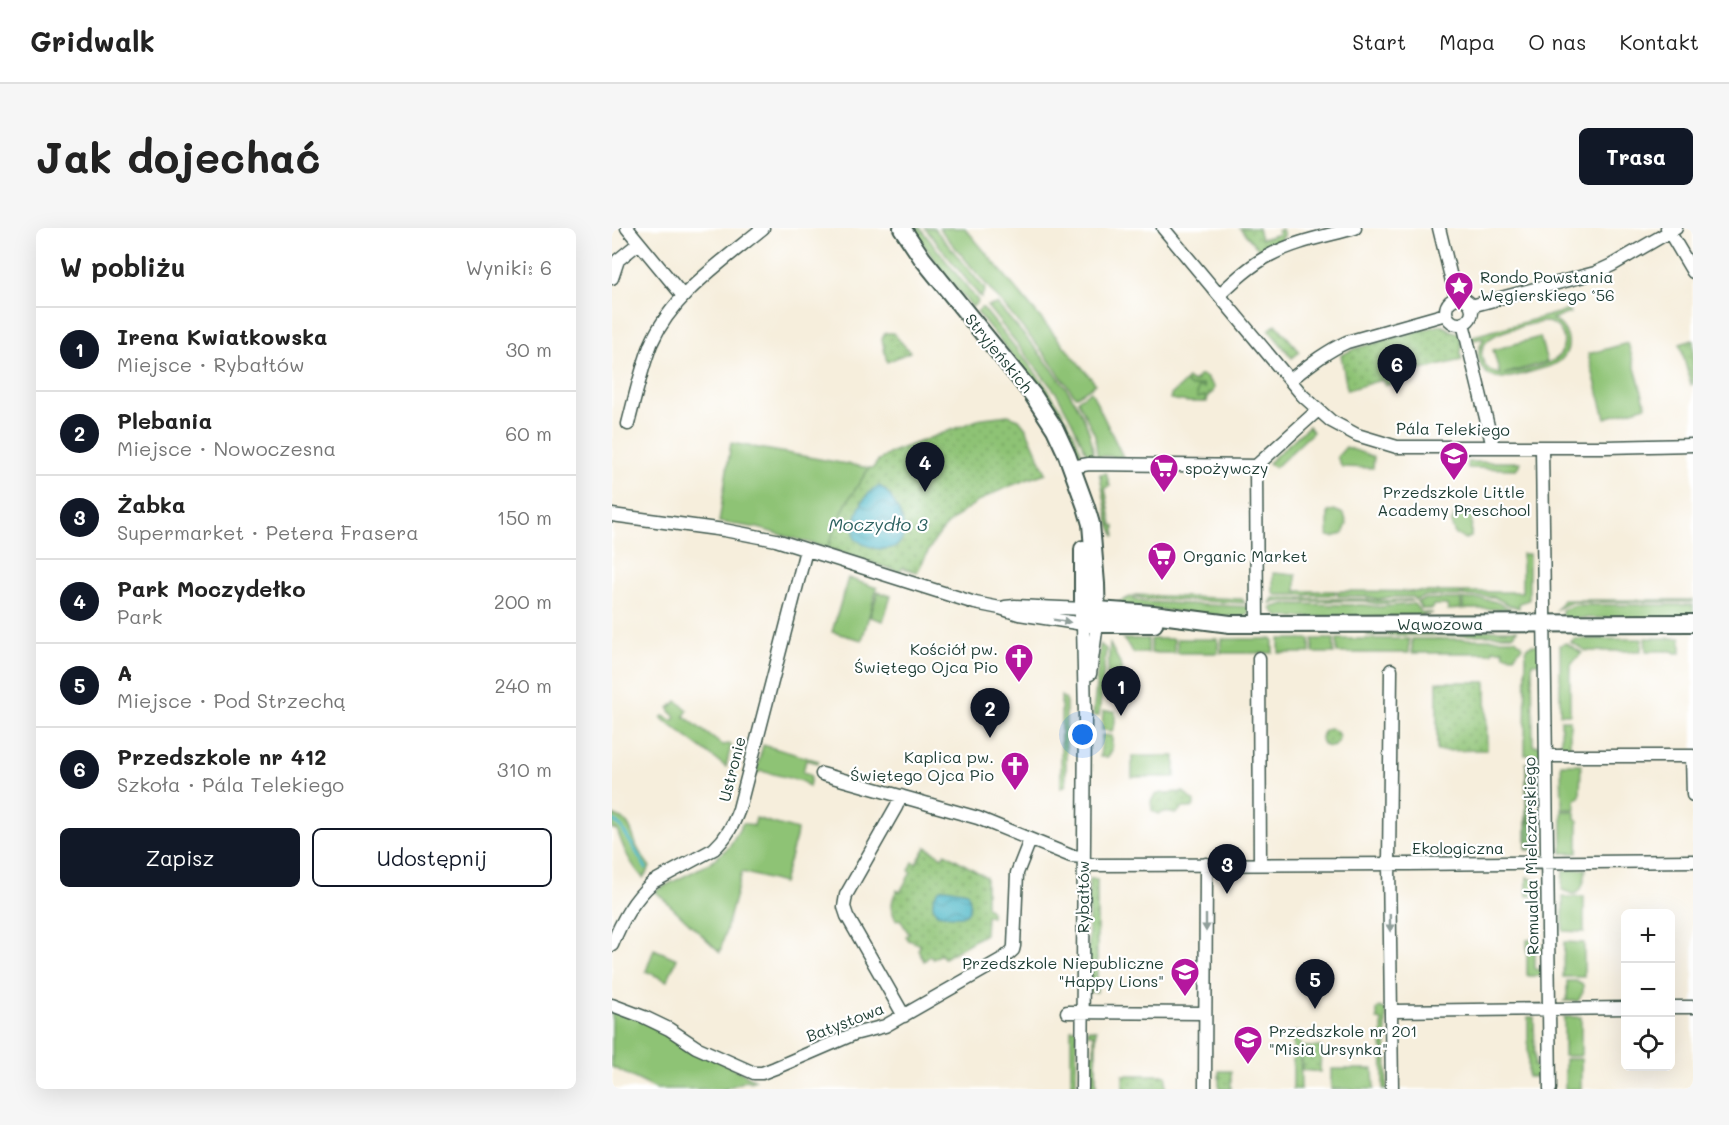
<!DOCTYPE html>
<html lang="pl">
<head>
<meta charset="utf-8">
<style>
	body { margin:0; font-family:Mali,sans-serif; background:#f6f6f6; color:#222 }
	.controls { position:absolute; right:18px; bottom:18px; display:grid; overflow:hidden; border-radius:9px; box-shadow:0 6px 24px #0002 }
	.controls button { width:54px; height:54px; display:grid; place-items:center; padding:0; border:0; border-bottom:2px solid #e0e0e0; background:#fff; color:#222; font:30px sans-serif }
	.you { position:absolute; left:471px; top:507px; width:21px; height:21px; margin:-15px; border:4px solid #fff; border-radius:50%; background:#1a73e8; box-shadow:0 0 0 9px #1a73e833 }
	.badge { display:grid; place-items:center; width:39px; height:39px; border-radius:50%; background:#111827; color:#fff; font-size:20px; font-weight:700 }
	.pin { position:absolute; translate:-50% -50px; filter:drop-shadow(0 2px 3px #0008) }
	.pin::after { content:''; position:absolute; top:32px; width:21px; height:18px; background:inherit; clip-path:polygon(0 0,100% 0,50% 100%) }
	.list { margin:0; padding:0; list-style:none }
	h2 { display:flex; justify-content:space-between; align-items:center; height:78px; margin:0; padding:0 24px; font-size:26px }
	h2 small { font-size:20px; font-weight:400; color:#767676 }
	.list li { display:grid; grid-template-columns:39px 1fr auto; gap:18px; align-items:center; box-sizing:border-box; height:84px; padding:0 24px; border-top:2px solid #e0e0e0 }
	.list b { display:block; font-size:22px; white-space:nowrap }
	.list p { margin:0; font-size:20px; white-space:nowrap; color:#767676 }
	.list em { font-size:20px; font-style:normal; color:#767676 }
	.actions { display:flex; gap:12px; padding:18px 24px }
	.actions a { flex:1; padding:14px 0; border:2px solid #111827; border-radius:9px; text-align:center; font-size:21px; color:#111827 }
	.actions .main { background:#111827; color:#fff }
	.icon { flex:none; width:33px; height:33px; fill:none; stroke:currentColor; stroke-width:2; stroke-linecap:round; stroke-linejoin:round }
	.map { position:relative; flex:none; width:1081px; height:861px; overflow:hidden; border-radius:9px }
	header { display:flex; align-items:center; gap:36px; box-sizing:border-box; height:84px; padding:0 30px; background:#fff; border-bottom:2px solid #e0e0e0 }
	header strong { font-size:28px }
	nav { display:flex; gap:33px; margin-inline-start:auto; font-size:21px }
	.intro { display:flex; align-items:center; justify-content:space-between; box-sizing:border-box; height:144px; padding:0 36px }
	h1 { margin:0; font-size:42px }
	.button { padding:15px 27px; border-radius:9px; background:#111827; color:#fff; font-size:21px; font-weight:700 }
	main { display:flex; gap:36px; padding:0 36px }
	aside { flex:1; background:#fff; border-radius:9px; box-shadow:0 6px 24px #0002 }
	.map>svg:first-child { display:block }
	.grass { fill:#8ec375; stroke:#568054; stroke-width:1.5; fill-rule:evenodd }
	.forest { fill:url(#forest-firs); stroke:#48734d; stroke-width:1.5 }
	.park { fill:url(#park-dots); stroke:#568054; stroke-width:1.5 }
	.water { fill:url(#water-waves); stroke:#347a7d; stroke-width:1.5 }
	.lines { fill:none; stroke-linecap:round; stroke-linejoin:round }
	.stream { stroke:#4ab6c6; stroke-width:3 }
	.street-casing { stroke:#3f584d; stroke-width:15 }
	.secondary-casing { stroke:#3f584d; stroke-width:20 }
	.street { stroke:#fff; stroke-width:12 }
	.secondary { stroke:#fff; stroke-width:16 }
	.oneway { fill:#8f9e9a }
	.labels { text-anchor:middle; stroke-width:4.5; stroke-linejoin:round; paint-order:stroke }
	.poi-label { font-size:16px; fill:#1f3d34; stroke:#fff; text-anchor:start }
	.street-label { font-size:16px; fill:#1f3d34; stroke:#fff }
	.water-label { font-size:18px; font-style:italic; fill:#2c6160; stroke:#fff }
</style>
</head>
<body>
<header>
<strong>Gridwalk</strong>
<nav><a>Start</a><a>Mapa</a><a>O nas</a><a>Kontakt</a></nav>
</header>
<div class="intro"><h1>Jak dojechać</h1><a class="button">Trasa</a></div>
<main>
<aside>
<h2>W pobliżu<small>Wyniki: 6</small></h2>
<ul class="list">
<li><span class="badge">1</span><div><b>Irena Kwiatkowska</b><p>Miejsce · Rybałtów</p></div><em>30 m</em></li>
<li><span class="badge">2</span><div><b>Plebania</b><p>Miejsce · Nowoczesna</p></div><em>60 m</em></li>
<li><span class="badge">3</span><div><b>Żabka</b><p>Supermarket · Petera Frasera</p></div><em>150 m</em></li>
<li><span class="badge">4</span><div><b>Park Moczydełko</b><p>Park</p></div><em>200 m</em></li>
<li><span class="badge">5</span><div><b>A</b><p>Miejsce · Pod Strzechą</p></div><em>240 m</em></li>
<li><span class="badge">6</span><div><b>Przedszkole nr 412</b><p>Szkoła · Pála Telekiego</p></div><em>310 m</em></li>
</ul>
<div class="actions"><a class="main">Zapisz</a><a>Udostępnij</a></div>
</aside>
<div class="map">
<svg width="1081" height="861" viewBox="0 0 1081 861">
	<defs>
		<pattern id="forest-firs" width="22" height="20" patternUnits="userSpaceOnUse" patternTransform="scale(1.5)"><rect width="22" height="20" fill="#72a966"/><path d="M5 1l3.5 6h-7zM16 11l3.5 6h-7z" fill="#5d8b55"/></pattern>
		<pattern id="park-dots" width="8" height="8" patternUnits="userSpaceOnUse" patternTransform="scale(1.5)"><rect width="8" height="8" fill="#8ec375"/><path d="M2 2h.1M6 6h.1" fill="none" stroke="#73a061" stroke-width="1.8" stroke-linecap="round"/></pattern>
		<pattern id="water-waves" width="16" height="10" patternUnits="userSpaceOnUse" patternTransform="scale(1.5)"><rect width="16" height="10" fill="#4ab6c6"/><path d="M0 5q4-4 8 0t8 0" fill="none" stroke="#3d95a2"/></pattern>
	</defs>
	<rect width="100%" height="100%" fill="#fff"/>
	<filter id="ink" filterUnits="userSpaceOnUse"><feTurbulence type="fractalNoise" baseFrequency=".0167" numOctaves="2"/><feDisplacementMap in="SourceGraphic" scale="12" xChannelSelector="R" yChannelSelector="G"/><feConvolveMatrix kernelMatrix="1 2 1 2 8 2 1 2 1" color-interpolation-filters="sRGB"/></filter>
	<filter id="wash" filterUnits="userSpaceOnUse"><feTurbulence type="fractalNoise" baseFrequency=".008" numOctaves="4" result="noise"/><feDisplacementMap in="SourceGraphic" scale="24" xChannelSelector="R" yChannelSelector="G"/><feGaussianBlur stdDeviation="1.35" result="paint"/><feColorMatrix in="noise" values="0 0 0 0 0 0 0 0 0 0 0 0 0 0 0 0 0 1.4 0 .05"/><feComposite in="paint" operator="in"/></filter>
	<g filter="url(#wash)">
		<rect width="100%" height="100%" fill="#f6eedc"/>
		<path class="grass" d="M300 0H308L366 73 365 75 360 79 330 43Z
			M313 0H322L373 61 369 70Z
			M327 0H353L484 156 465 168H463L434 128Z
			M385 76C416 113 481 177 481 227L479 228H476L459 192 445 166 375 78Z
			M369 80H371C408 126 453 173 471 230L464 229 446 190 428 162 365 84Z
			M957 82 958 85 940 91C956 99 963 119 948 133 940 139 931 140 922 143 904 148 878 159 868 136 864 127 867 118 872 110L861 112V108ZM929 94C930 94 937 94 938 95 955 100 956 124 942 132 933 138 903 145 892 146L935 134 928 109 881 122 888 146C880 145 874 141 871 133 861 104 910 99 929 94Z
			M1016 115 1034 178 993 190 976 126Z
			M573 154 585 158 588 156 592 158V160H589L590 168H593L594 172 591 174H575L558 171 559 167Z
			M479 163 511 229 486 228 485 227 483 207 466 173 467 171Z
			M697 198 701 204 663 240 656 235Z
			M119 215 257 240 235 274 215 320 146 300 107 294Z
			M734 219 762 229 761 240 730 239 725 229Z
			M856 234H908V236L904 241 856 240Z
			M722 282 732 286 735 296 731 306 721 309 716 308V284Z
			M854 282 860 284 859 309 853 311 843 306 839 296 843 286Z
			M910 326H917V372L907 375V380L899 378 882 369 851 368V364H910Z
			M661 345 684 347V363H723V367H664L661 365Z
			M236 350 265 360 250 412 220 404Z
			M725 363 849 364V368H814L803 372 801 369H778L766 371 753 368H726Z
			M266 364 279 368 271 393 258 389Z
			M524 367 630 371 633 375 533 371 522 368Z
			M518 369 531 374 639 379V381L633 389H621L507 378V374Z
			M661 370 751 371C767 374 783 372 799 372L800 373 765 376 752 373H672L658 375Z
			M814 371H849V381L836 382 835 377H821L820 381H810L805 374Z
			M851 371C871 371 881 370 898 381H851Z
			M951 372H1081V374H960L945 381Z
			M673 376 752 377 767 379 802 376 810 385H821L800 390 667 389 658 380Z
			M963 377H1081V390H950V382Z
			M905 402 902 407H755L757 403Z
			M1033 410H1069V425H1063L1060 423H1034Z
			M511 411H536V425H522Z
			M539 411H562V425H539Z
			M565 411H606V425H565Z
			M610 411H661V425H609Z
			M667 411H698V425H667Z
			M701 411H722V425H701Z
			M725 411H797V425H725Z
			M800 411H903L909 416 910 419 902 428 892 427 891 422H881L880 425H800Z
			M962 411H1030L1029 423H974L958 414Z
			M954 415 970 425 958 437V486H948V417Z
			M488 416 494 421 487 488H481Z
			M498 416 509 437V454L506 458 494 457Z
			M919 417H927L928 435H920L921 517 929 518V525L926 527H913L914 420Z
			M449 468 454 472V557L449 560Z
			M65 473 76 482 72 488 110 517 117 516 119 518 114 539 49 490 51 488 61 493 64 489 58 483 57 480Z
			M491 483H503V496L500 503 490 502Z
			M949 492H958V520H949Z
			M490 507 500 508V522L496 529H488Z
			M151 517 207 533 206 535 194 532 191 544 197 546 199 549 197 559 190 553 149 543 143 548Z
			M520 528H563V549H520Z
			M949 536H969L968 568 963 572 964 581H950Z
			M950 583H963V590L966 593V625H950Z
			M0 587C19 592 19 603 25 619 28 626 34 633 38 639L31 650C17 634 12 622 5 602L0 601Z
			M144 590 185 602 184 609 171 655 130 644 108 724 43 663 96 636 117 619 131 595 142 598Z
			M974 641C973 649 971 667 960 666 957 665 954 663 950 662L951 642Z
			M915 649 930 656V672H923V668H915Z
			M951 669H972V704L951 703Z
			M923 711V717H930L931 721H923V741L931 742V748H917L915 747V712Z
			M952 714 972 715V749H951Z
			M42 721 65 731 55 753 34 743Z
			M955 753H964L971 757V764L966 773H952L955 771Z
			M768 779 774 782 775 861H771L770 793 765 792V781Z
			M0 782 26 790 144 852 139 854 135 852 113 861H44L0 839Z
			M952 789H969V827L967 828H952Z
			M459 801H465L464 861H459Z
			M476 801 484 802V861H475V826H482V806H476Z
			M681 804H688L689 861H681Z
			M953 831H969V861H953Z
			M719 841H761L762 861H719Z"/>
		<path class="forest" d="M914 535H925L928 537 929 542 922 543V622H914Z"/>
		<path class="park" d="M628 0H646L649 11 667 6 666 3 670 1 672 8 669 9 670 12 648 23Z
			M664 96 688 124 680 130 657 102Z
			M829 97 840 103 847 105 850 120 848 125 850 132 785 148V152L780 156 774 157 769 152 735 162 729 127 745 120Z
			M273 105H281L298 124 275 134 270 111Z
			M1081 112V156L1079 157 1068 116Z
			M589 147 595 150 602 159 601 164 596 168 595 174H591L594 172 593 168 585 170 586 159 592 160 591 156 579 159 573 154 576 151 582 154 587 148Z
			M396 187 407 191 414 200 434 245C395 258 352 274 326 308 318 318 312 332 305 344L290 340 288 344 215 320 235 274 257 240H261L266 233 280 224 371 190Z
			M494 245 498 258 493 260 500 297 503 298V309L497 296 488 248V246Z
			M825 454H874L875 522 825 523Z
			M709 510a9 9 0 1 1 18 0a9 9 0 1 1-18 0Z
			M572 564 582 574V578L580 580H570L564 586 553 584 546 586 540 582 539 573 543 567 550 565Z
			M314 619 330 629 333 625 374 649V678L379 683V688H374L373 706 332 730 329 726 321 731 318 728 312 733 306 721 308 719 307 716 296 712 294 708 297 706 288 691 284 692C278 682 279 672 285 662L288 664 299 644 297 642 301 634 304 636Z
			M477 651H485V764H476Z
			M916 789H922L923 839H929V844L925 849H916Z
			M690 819H709L708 844 690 842Z
			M607 843H619V861H607Z
			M511 847H554V861H511Z"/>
		<path class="water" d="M267 258C278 262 294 293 292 305 292 311 288 314 285 318 270 325 256 320 243 311 239 293 250 265 267 258Z
			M334 660 355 664C359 672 361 686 349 688 342 689 332 687 325 686 318 677 320 669 328 661Z"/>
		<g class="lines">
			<path class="stream" d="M0 591 10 600 34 640"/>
		</g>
	</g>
	<g filter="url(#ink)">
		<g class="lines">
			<g class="street-casing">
				<path id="street" d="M15 0 71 68
					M551 0 691 168 719 193 745 207 785 219H994L1081 217
					M827 0 844 70
					M1055 0 1081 44
					M0 50 6 32 27 15
					M607 67C623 52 639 37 658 27 684 13 715 8 743 0
					M834 83a13 13 0 1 1 26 0a13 13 0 1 1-26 0Z
					M859 78 983 45 1000 37 1064 0
					M851 95 881 219
					M678 152C696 138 713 124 735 114L834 86
					M16 196C23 169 29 142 39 116 60 67 111 33 151 0
					M930 219 938 861
					M644 238 645 396
					M459 239 477 236 644 238 706 182
					M0 287 112 302 164 312 363 375 388 380 407 386 471 396 473 488 470 861
					M393 379 403 378 472 381
					M647 430 648 636
					M779 442 777 636 780 861
					M478 446 485 396
					M934 528H1081
					M1080 528 1081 567
					M210 546 366 590 459 628 472 629
					M289 568 284 579 234 667 232 679 235 688 292 788
					M472 637 796 636 1081 633
					M0 717C10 692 21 672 41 654L102 621C115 609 121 597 127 581L194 322
					M0 777 32 789 57 801 84 819 142 845H150L163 840 242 806 273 798 392 730 401 722 402 718 405 645 418 612
					M1058 779H1081
					M780 783 1014 780
					M455 784 593 785
					M593 861 594 636"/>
			</g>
			<g class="secondary-casing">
				<path id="secondary" d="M290 0 310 30 421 167 443 201 455 227 474 279 479 296 484 356 485 396
					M471 321V396H542
					M472 381 541 386 618 396 1081 395"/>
			</g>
			<use href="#street" class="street"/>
			<use href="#secondary" class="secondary"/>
		</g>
		<defs><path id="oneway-solid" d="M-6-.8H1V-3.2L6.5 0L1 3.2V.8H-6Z" transform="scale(1.5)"/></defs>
		<g class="oneway">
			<use href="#oneway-solid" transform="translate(450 393) rotate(9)"/>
			<use href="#oneway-solid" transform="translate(594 695) rotate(90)"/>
			<use href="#oneway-solid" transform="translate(778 695) rotate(89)"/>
		</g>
	</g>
	<defs>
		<g id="sight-pin" transform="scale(1.5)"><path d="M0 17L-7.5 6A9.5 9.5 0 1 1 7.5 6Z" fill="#b5179e" stroke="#fff"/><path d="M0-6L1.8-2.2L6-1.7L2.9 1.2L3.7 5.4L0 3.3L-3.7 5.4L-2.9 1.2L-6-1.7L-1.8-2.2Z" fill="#fff"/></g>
		<g id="school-pin" transform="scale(1.5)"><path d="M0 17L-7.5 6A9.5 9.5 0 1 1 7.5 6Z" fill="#b5179e" stroke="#fff"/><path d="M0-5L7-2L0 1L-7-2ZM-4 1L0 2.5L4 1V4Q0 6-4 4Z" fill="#fff"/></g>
		<g id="supermarket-pin" transform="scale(1.5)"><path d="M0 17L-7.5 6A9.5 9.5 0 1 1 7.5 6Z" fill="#b5179e" stroke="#fff"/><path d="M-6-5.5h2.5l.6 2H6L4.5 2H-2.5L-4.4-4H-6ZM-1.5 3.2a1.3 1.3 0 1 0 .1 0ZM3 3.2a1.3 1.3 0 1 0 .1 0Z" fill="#fff"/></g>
		<g id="church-pin" transform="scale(1.5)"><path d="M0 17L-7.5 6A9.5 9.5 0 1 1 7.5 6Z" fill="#b5179e" stroke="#fff"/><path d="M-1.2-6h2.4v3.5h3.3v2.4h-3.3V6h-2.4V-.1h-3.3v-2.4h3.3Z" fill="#fff"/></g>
	</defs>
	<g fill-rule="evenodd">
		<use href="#sight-pin" x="847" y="58"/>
		<use href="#school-pin" x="842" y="228"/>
		<use href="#supermarket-pin" x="552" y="240"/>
		<use href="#supermarket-pin" x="550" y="328"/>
		<use href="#church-pin" x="407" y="430"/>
		<use href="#church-pin" x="403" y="538"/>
		<use href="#school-pin" x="573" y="744"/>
		<use href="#school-pin" x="636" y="812"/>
	</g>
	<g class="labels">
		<g class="poi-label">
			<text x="868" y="55">Rondo Powstania<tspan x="868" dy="18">Węgierskiego ‘56</tspan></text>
			<text x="573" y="246">spożywczy</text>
			<text x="842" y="270" text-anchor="middle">Przedszkole Little<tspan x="842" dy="18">Academy Preschool</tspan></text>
			<text x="571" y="334">Organic Market</text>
			<text x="386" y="427" text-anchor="end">Kościół pw.<tspan x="386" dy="18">Świętego Ojca Pio</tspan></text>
			<text x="382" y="535" text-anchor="end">Kaplica pw.<tspan x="382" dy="18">Świętego Ojca Pio</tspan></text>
			<text x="552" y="741" text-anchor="end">Przedszkole Niepubliczne<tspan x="552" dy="18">"Happy Lions"</tspan></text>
			<text x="657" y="809">Przedszkole nr 201<tspan x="657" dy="18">"Misia Ursynka"</tspan></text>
		</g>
		<g class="street-label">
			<text transform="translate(387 125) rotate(51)" y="6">Stryjeńskich</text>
			<text transform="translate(841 201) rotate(1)" y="6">Pála Telekiego</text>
			<text x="828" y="402">Wąwozowa</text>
			<text transform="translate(120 541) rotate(-76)" y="6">Ustronie</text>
			<text x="846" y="626">Ekologiczna</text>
			<text transform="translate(919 628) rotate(-91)" y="6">Romualda Mielczarskiego</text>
			<text transform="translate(471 669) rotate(-90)" y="6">Rybałtów</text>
			<text transform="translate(233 794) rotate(-21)" y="6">Batystowa</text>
		</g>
		<g class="water-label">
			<text x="266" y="303">Moczydło 3</text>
		</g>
	</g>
</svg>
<div class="controls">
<button>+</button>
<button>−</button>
<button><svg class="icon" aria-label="locate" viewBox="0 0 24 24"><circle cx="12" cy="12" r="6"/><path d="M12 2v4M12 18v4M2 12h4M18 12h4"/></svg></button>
</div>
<div class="you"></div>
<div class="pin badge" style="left:509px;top:488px">1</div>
<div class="pin badge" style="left:378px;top:510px">2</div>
<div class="pin badge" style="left:615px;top:666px">3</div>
<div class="pin badge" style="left:313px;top:264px">4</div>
<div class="pin badge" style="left:703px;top:781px">5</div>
<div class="pin badge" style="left:785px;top:166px">6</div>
</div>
</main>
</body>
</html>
